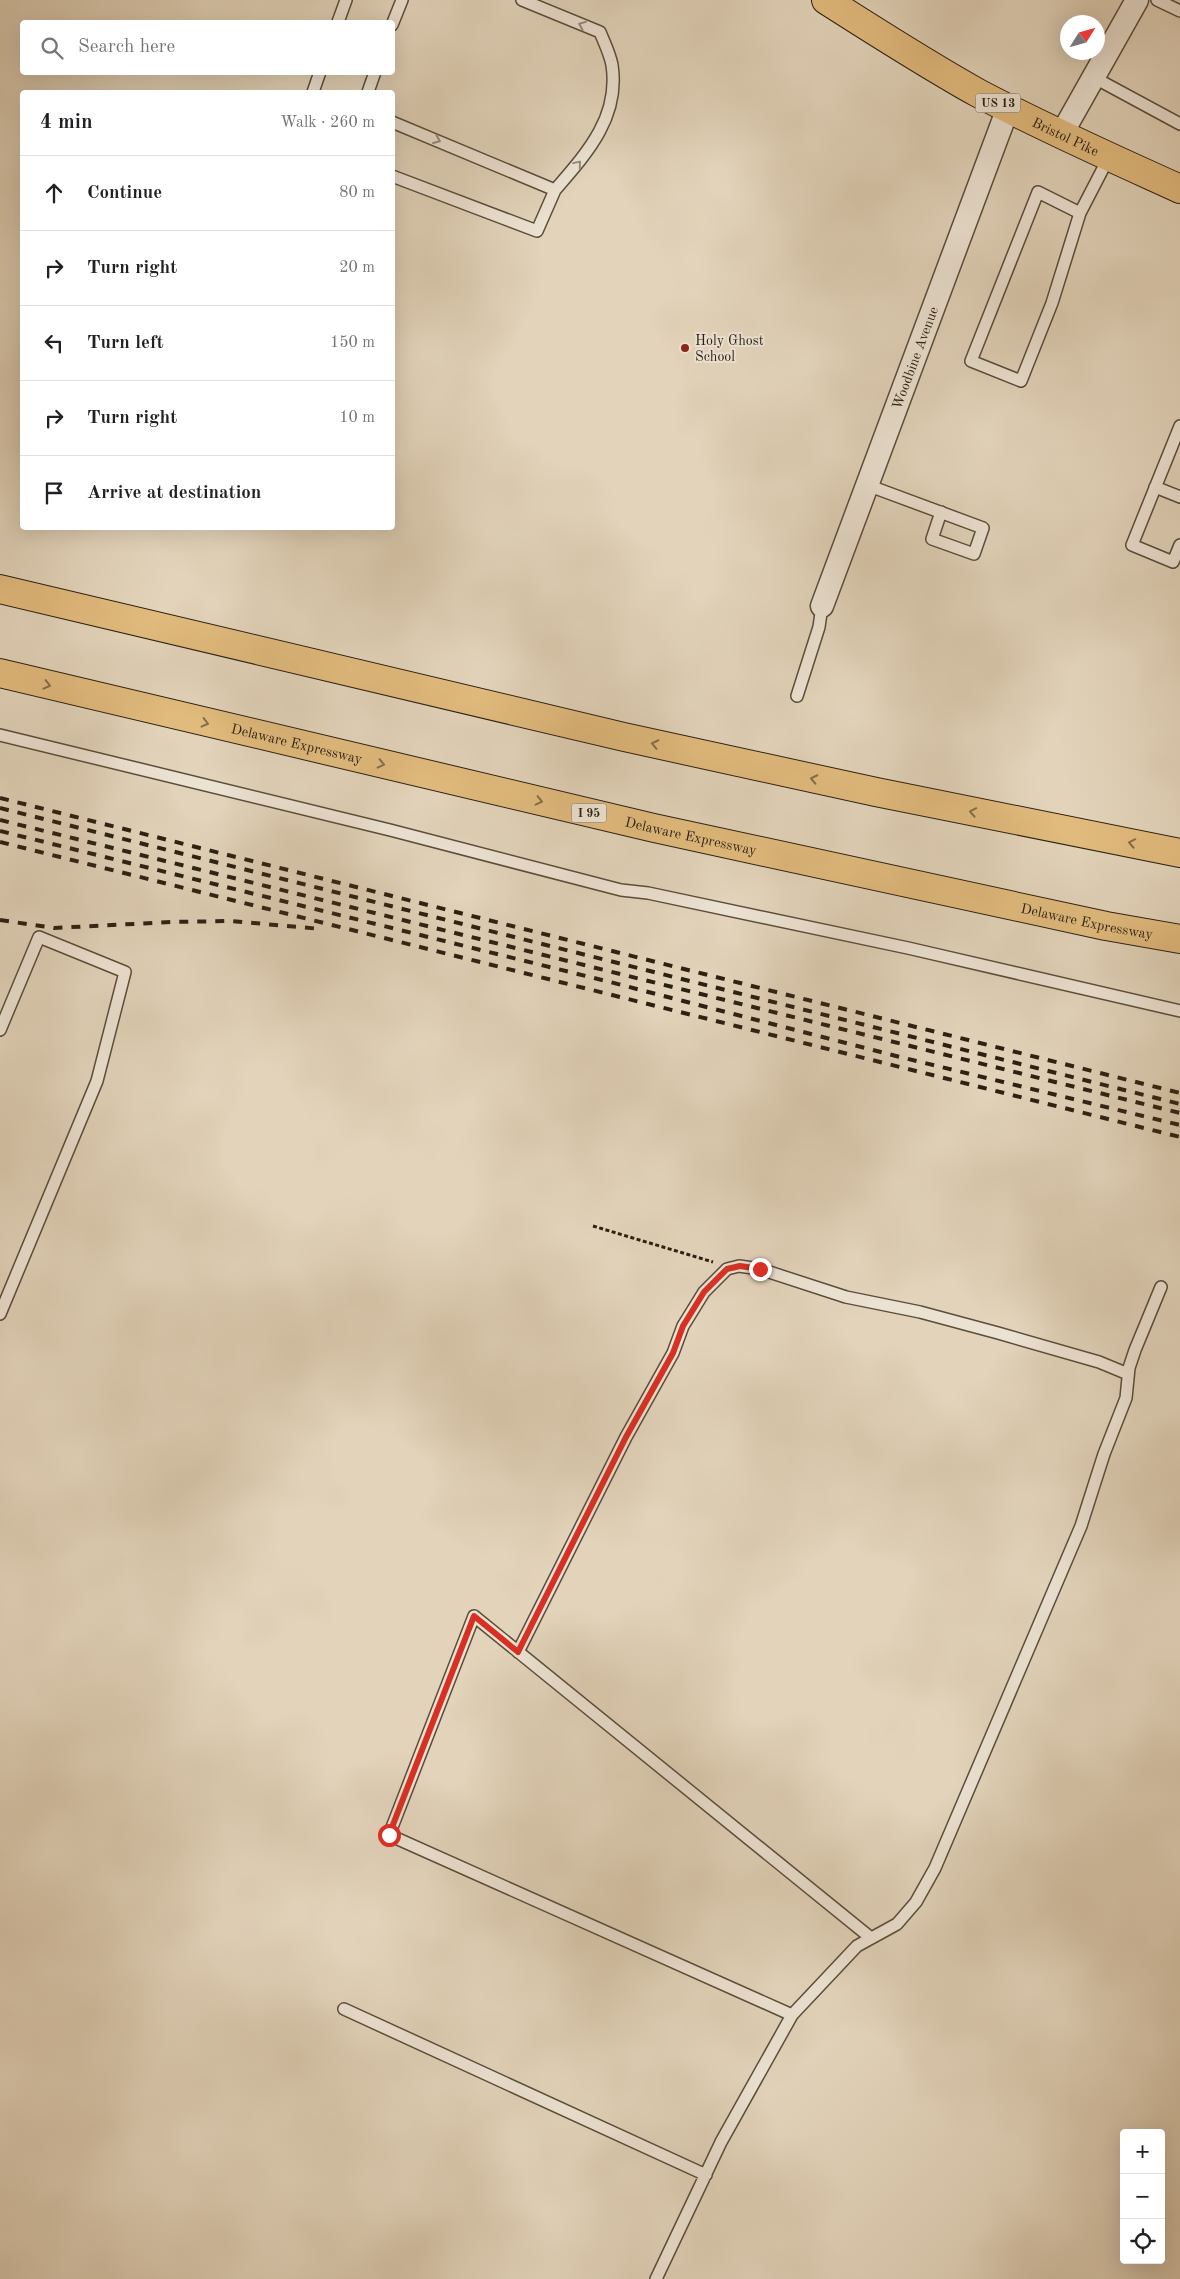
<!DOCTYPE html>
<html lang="en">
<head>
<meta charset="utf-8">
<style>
	body { margin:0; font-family:"Old Standard TT",serif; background:#f2f2f2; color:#202124 }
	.controls { position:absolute; right:15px; bottom:15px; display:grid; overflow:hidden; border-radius:5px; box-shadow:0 5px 20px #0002 }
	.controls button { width:45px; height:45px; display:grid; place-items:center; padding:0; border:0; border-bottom:1px solid #e0e0e0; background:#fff; color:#202124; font:25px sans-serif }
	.compass { position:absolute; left:1060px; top:15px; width:45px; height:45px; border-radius:50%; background:#fff; box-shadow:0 5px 20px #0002; rotate:53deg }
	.stop { position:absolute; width:15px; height:15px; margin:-11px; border:4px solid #d93025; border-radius:50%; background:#fff }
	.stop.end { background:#d93025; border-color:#fff; box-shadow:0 1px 5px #0008 }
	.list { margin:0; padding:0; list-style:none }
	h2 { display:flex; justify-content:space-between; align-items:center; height:65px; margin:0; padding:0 20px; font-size:21px }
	h2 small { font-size:16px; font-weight:400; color:#757577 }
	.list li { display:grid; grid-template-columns:32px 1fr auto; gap:15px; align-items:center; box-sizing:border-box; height:75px; padding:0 20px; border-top:1px solid #e0e0e0 }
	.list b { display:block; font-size:19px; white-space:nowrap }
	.list em { font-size:16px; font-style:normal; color:#757577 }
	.icon { flex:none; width:28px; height:28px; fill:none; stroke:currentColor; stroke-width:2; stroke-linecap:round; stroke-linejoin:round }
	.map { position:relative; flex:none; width:1180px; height:2279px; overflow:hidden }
	.search { position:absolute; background:#fff; box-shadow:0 5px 20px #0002; left:20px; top:20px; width:375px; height:55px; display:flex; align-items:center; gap:12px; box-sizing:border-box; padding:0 18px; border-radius:5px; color:#757577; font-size:19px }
	.panel { position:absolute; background:#fff; box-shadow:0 5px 20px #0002; left:20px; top:90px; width:375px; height:440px; border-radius:5px }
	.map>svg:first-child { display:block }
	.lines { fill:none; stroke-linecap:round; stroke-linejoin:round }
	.service-casing { stroke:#5a4d3c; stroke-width:14 }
	.minor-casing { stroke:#5a4d3c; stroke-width:25 }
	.primary-casing { stroke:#2c2012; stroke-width:30 }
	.motorway-casing { stroke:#2c2012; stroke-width:30 }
	.path { stroke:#2c2012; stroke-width:3; stroke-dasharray:4 2.5; stroke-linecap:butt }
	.service { stroke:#ece2d2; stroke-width:11 }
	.minor { stroke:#ece2d2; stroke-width:22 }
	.primary { stroke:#e1ba7d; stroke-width:28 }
	.motorway { stroke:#e1ba7d; stroke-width:28 }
	.rail { stroke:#2c2012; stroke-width:4; stroke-dasharray:9 9; stroke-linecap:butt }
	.oneway { stroke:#968b7c }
	.oneway2 { stroke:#866d48 }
	.route { stroke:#d93025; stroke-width:6 }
	.poi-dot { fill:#8f2418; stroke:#ece2d2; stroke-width:2 }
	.labels { text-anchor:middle; stroke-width:4; stroke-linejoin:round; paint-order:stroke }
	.shield { fill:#ece2d2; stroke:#665a4c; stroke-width:1 }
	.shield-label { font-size:12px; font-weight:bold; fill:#2c2012 }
	.street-label { font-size:14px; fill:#2c2012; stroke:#ece2d2 }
	.poi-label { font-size:14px; fill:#2c2012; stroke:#ece2d2; text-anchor:start }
</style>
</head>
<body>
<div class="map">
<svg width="1180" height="2279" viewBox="0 0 1180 2279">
	<rect width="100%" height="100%" fill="#e2d3ba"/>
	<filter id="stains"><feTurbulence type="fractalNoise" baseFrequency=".004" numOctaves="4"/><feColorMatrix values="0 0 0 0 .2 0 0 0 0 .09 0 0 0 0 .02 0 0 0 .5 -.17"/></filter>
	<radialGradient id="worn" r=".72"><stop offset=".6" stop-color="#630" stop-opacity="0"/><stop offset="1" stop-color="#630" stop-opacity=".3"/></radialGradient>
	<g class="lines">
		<g class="service-casing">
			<path id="service" d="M1157 0 1180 11
				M338 22 346 0
				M392 25 402 0
				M1093 77 1180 124
				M313 92 320 72
				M368 92 375 72
				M392 122 555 190C587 153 620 117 612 65 610 54 604 42 600 32L522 0
				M392 176 537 231 555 190
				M1080 213 1038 192 971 361 1021 381 1052 303 1080 213 1109 157
				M1180 426 1132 545 1173 562 1180 545
				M867 485 983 528 974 554 932 539 941 512
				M1155 487 1180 497
				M797 696 819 627 822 606
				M0 735 390 830 621 890 648 893 908 948 1180 1011
				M0 1030 39 937 125 972 97 1081 0 1314
				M518 1652 626 1437 673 1353 683 1326 704 1292 727 1269 739 1266 760 1269 846 1297 920 1312 998 1333 1099 1362 1128 1374
				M344 2009 706 2175
				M792 2015 389 1835 474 1616 871 1938
				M656 2279 721 2142 792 2015 857 1946 897 1924 916 1902 935 1868 1081 1526 1104 1454 1126 1398 1129 1368 1135 1350 1161 1287"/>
		</g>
		<g class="minor-casing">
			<g id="minor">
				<path d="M1061 135 1137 0"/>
				<path id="s1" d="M822 606 1008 108"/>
			</g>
		</g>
		<g class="primary-casing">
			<g id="primary">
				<path id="s2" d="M826 0C876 32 926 64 978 93 1044 128 1112 158 1180 189"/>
			</g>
		</g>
		<g class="motorway-casing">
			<g id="motorway">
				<path d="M0 589 624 737 876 792 1180 853"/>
				<path id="s3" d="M0 673 654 828 1106 926 1180 939"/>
			</g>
		</g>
		<path class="path" d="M593 1226 713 1262"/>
		<use href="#service" class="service"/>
		<use href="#minor" class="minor"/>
		<use href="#primary" class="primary"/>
		<use href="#motorway" class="motorway"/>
		<path class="rail" d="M0 798 1180 1093
			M0 808 1180 1104
			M0 820 1180 1113
			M0 831 606 981 896 1056 1180 1125
			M0 842 1180 1137
			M0 920 54 928 171 922 231 921 321 929"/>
	</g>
	<defs><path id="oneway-chevron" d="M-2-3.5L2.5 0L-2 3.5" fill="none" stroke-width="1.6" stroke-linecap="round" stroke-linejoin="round" transform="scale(1.25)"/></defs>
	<g class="oneway">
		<use href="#oneway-chevron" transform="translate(582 25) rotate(-158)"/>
		<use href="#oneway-chevron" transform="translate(437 140) rotate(23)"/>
		<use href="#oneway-chevron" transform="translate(578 164) rotate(-50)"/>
	</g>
	<g class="oneway2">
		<use href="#oneway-chevron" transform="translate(47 685) rotate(14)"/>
		<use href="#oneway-chevron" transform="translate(205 723) rotate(14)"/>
		<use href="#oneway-chevron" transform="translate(655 744) rotate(-168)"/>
		<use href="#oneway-chevron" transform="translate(381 764) rotate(13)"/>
		<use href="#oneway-chevron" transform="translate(814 779) rotate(-168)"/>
		<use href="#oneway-chevron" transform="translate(539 801) rotate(13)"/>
		<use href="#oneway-chevron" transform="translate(973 812) rotate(-169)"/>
		<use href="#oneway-chevron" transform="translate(1132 843) rotate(-169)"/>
	</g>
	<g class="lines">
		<path class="route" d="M389 1835 474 1616 518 1652 626 1437 673 1353 683 1326 704 1292 727 1269 740 1266 760 1269"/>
	</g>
	<circle class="poi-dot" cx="685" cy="348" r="5"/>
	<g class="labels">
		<g class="shield">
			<rect x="975.5" y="93.5" width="45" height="19" rx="4"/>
			<rect x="571.5" y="803.5" width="35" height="19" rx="4"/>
		</g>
		<g class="shield-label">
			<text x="998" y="107">US 13</text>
			<text x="589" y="817">I 95</text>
		</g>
		<g class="street-label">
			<text dy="5" stroke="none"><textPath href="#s2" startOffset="276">Bristol Pike</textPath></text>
			<text dy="5" stroke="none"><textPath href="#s1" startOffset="265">Woodbine Avenue</textPath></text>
			<text dy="5" stroke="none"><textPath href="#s3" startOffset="305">Delaware Expressway</textPath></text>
			<text dy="5" stroke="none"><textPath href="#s3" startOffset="710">Delaware Expressway</textPath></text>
			<text dy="5" stroke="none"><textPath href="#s3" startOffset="1115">Delaware Expressway</textPath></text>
		</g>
		<g class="poi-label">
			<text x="695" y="345">Holy Ghost<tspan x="695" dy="16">School</tspan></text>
		</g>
	</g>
	<rect width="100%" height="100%" filter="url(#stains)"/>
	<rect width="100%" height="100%" fill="url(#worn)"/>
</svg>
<div class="controls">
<button>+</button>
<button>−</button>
<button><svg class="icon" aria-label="locate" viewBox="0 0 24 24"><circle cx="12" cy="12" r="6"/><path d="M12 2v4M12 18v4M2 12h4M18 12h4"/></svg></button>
</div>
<svg class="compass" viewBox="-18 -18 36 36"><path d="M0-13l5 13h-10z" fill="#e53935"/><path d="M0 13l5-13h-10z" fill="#757577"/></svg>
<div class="stop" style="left:389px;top:1835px"></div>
<div class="stop end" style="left:760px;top:1269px"></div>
<div class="search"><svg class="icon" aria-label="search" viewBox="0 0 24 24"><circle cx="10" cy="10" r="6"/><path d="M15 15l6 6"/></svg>Search here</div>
<section class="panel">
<h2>4 min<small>Walk · 260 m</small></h2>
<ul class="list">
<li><svg class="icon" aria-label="ahead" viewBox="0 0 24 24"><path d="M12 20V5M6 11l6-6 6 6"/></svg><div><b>Continue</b></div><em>80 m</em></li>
<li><svg class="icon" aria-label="right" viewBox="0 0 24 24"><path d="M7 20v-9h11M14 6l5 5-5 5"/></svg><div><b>Turn right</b></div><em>20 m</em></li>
<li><svg class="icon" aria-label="left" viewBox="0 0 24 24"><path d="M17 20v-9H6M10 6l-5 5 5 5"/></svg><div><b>Turn left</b></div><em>150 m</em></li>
<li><svg class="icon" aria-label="right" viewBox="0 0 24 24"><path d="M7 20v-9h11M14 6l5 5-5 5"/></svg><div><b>Turn right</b></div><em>10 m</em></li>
<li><svg class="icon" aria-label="arrive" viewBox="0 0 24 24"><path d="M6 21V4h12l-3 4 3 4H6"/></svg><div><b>Arrive at destination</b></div></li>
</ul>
</section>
</div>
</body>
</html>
